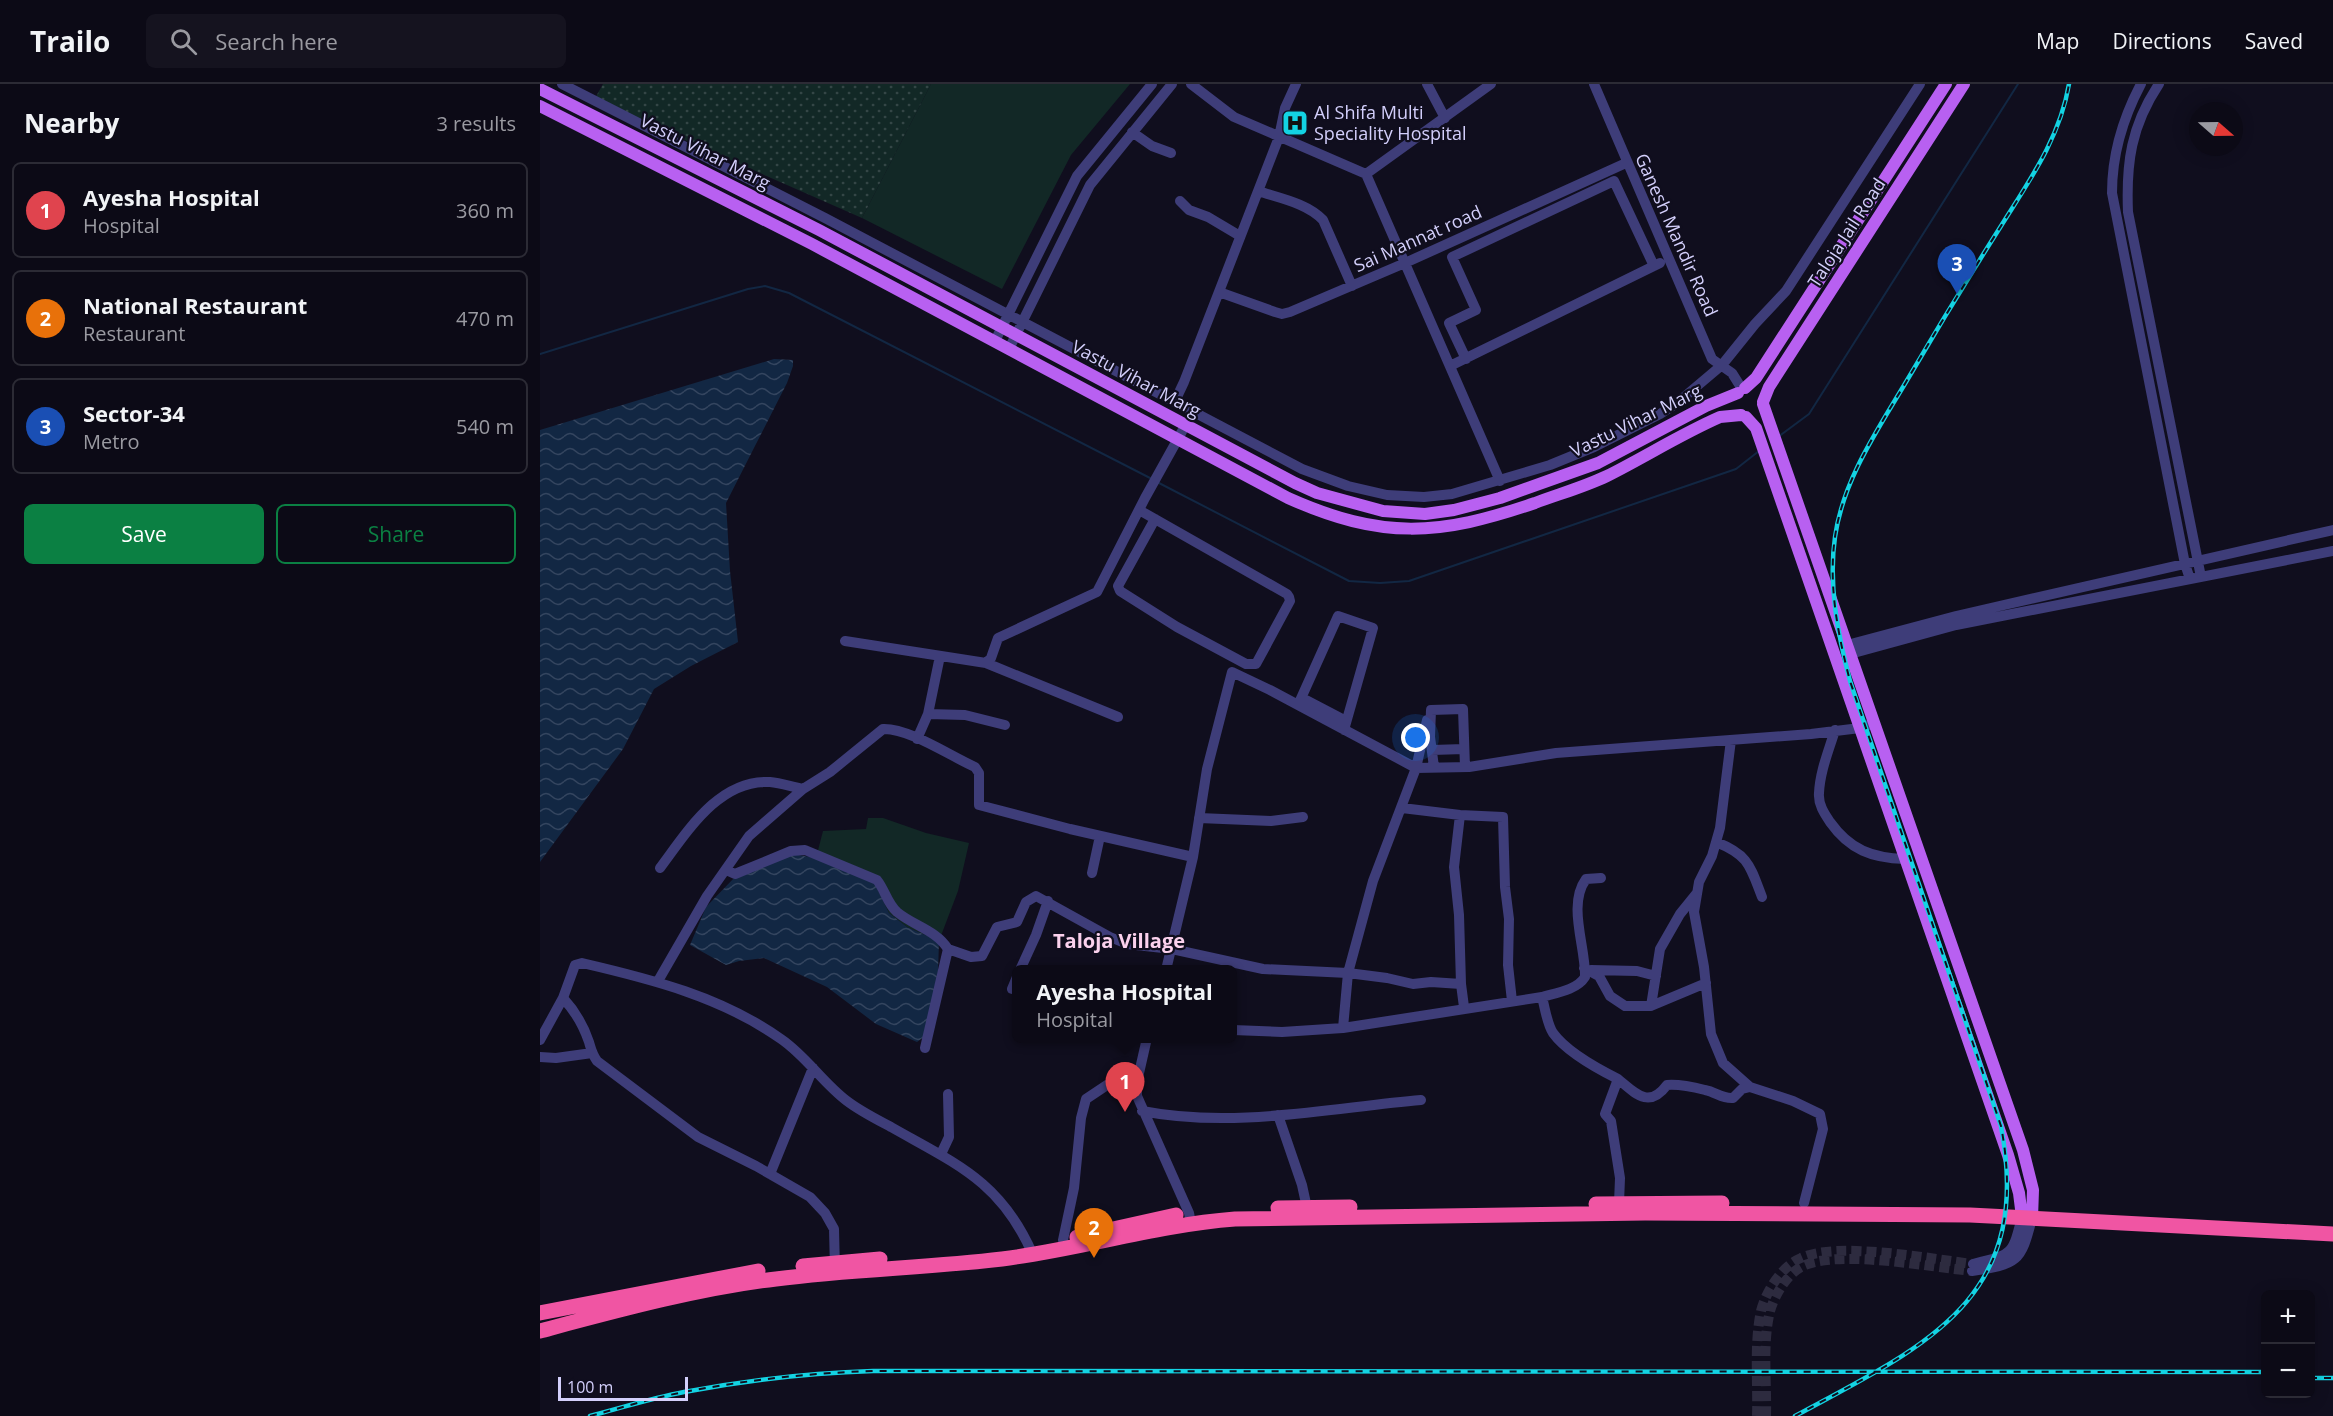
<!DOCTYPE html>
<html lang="en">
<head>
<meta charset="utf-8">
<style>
	body { margin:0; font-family:"Open Sans",sans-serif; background:#15131f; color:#f1f3f6 }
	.controls { position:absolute; right:18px; bottom:18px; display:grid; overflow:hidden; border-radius:9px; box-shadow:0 3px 15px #0003 }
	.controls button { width:54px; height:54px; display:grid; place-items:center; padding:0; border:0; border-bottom:2px solid #2c2b35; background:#0c0a16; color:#f1f3f6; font:30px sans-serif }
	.compass { position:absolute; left:1649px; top:18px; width:54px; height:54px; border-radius:50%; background:#0c0a16; box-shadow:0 3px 15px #0003; rotate:110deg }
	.scale { position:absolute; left:18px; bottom:15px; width:130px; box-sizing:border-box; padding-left:6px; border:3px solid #d3cffb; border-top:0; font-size:16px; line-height:21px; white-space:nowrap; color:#d3cffb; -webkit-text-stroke:4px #100e1e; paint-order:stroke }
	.you { position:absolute; left:876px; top:654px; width:21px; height:21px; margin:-15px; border:4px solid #fff; border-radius:50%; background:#1a73e8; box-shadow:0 0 0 9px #1a73e833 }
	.badge { display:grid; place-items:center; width:39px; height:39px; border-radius:50%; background:#0b8043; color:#fff; font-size:20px; font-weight:700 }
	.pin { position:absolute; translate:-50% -50px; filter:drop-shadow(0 2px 3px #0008) }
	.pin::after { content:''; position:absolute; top:32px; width:21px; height:18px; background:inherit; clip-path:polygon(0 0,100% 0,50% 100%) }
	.popup { position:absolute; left:472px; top:881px; width:225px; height:78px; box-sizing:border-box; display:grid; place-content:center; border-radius:9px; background:#0c0a16; filter:drop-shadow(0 2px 4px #0005); font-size:20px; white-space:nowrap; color:#9a9aa1 }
	.popup b { font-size:22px; color:#f1f3f6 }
	.popup::after { content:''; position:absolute; left:50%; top:100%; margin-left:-12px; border:12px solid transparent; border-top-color:#0c0a16 }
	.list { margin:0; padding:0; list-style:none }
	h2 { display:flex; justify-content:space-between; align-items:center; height:78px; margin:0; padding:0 24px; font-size:26px }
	h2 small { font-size:20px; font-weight:400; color:#9a9aa1 }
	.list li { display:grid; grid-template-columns:39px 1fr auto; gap:18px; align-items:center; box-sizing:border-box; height:96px; margin:0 12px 12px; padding:0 12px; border:2px solid #2c2b35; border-radius:9px }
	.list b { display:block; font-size:22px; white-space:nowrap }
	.list p { margin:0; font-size:20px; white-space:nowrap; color:#9a9aa1 }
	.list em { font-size:20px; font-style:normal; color:#9a9aa1 }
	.actions { display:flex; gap:12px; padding:18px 24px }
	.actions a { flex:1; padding:14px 0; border:2px solid #0b8043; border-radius:9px; text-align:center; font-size:21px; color:#0b8043 }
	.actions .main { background:#0b8043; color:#fff }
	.icon { flex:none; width:33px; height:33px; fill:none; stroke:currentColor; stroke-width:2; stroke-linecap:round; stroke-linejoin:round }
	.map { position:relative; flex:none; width:1793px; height:1332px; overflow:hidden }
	header { display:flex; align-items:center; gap:36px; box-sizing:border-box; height:84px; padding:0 30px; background:#0c0a16; border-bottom:2px solid #2c2b35 }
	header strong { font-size:28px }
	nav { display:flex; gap:33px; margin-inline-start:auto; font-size:21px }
	.search { width:420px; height:54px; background:#15131f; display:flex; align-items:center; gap:15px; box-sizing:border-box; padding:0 21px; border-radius:9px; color:#9a9aa1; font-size:22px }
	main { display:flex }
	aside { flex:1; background:#0c0a16 }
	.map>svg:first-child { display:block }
	.grass { fill:#122826 }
	.park { fill:url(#park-dots) }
	.water { fill:url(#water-waves) }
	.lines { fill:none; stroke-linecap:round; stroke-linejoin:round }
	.stream { stroke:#122743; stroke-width:2 }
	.minor-tunnel { stroke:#2d2b3f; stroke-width:10; stroke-dasharray:10 5; stroke-linecap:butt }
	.minor { stroke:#3e3d79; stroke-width:10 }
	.major { stroke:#b860f1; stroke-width:12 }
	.highway { stroke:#f055a3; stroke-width:15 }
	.rail-casing { stroke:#13d3e3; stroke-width:4.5 }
	.rail { stroke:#100e1e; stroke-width:2; stroke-dasharray:7; stroke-linecap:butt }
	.labels { text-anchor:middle; stroke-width:4.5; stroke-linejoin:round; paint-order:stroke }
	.poi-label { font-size:18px; fill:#d3cffb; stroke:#100e1e; text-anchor:start }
	.street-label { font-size:18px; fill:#d3cffb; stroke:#100e1e }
	.neighbourhood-label { font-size:20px; font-weight:bold; fill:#fbd1ed; stroke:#100e1e }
</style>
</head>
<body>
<header>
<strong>Trailo</strong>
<div class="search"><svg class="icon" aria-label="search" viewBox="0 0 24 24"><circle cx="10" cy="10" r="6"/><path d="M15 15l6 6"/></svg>Search here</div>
<nav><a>Map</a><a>Directions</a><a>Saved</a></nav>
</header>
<main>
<aside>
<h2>Nearby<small>3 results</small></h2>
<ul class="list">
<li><span class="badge" style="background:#e0444e">1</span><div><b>Ayesha Hospital</b><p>Hospital</p></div><em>360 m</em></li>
<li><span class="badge" style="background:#e8710a">2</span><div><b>National Restaurant</b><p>Restaurant</p></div><em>470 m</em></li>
<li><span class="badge" style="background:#1a4fb4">3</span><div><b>Sector-34</b><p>Metro</p></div><em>540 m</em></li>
</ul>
<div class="actions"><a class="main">Save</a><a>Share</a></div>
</aside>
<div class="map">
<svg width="1793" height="1332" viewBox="0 0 1793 1332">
	<defs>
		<pattern id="park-dots" width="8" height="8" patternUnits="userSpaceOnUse" patternTransform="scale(1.5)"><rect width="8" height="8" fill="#122826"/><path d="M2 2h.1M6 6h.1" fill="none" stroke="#344646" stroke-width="1.8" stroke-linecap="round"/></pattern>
		<pattern id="water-waves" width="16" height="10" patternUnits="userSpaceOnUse" patternTransform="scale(1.5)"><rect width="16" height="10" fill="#122743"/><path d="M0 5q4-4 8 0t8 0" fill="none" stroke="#34455f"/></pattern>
	</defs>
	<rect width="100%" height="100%" fill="#100e1e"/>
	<path class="grass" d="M391 0H590L531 71 462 205 322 134Z
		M328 734H343L386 749 429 759 418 807 399 857 367 843 349 829 334 798 276 774 283 747 326 745Z"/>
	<path class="park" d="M63 0H391L322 134 54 16Z"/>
	<path class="water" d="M234 275 253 276V282L247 299 186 419 190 487 198 558 151 582 114 605 83 665 0 778V346Z
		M253 770 276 774 334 798 349 829 367 843 399 857 398 888 385 952 377 958 336 940 287 903 224 874 199 877 186 881 150 861 166 823 195 793Z"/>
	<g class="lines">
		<path class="stream" d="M0 270 208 205 225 202 249 209 612 395
			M1238 353 1269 330 1478 0
			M617 398 809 497 840 499 869 497 1196 385 1219 367"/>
		<path class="minor-tunnel" d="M1217 1332C1218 1298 1214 1260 1221 1227 1226 1207 1242 1182 1261 1174 1298 1157 1391 1175 1433 1180
			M1226 1332C1227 1298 1222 1260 1230 1227 1235 1210 1248 1188 1265 1181 1302 1166 1390 1183 1432 1187"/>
		<path class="minor" d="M22 0 285 134 762 385 808 402 847 411 884 413 912 410 1010 381 1054 363 1120 330 1137 319 1182 281 1215 240 1246 207 1380 0
			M651 0 694 33 826 90 960 397
			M887 0 905 34
			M1054 0 1172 275 1192 289 1202 305
			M1601 0C1583 34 1572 70 1572 109L1645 480 1650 495
			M1619 0C1591 42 1586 79 1588 128L1661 493
			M592 48 612 62 631 69
			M826 90 951 0
			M718 107C739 114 767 119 783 136L812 202
			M640 117 649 126 668 133 700 152
			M679 208 735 228 742 230 750 228 865 179 1086 79
			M455 257 537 92 612 0
			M469 265 550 101 632 0
			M926 275 909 239 936 226 912 173 1074 97 1114 182
			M910 282 1120 179
			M635 317 644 298 739 53 745 24 756 0
			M599 426 747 510 749 513 750 517 716 580H706L637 543 580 507 578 502 615 435
			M305 557 446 579 451 574 458 554 557 508 605 414 645 342
			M1307 561 1416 532 1793 446
			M1310 570 1416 541 1793 467
			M446 579 578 633
			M762 614 806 637
			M758 621 798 532 833 544 804 646
			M388 630 425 631 465 641
			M1295 646C1289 666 1280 687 1279 709 1278 720 1284 729 1290 738 1310 766 1332 774 1365 775
			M377 655 388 630 400 572
			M1191 656 1180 744 1172 772 1159 798 1154 828 1164 883 1171 950 1183 979 1210 1003 1253 1017 1280 1030 1283 1045 1264 1119
			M892 666 924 665
			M894 683 890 653 891 626 923 625 925 683
			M862 724 920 731 963 733 965 803 969 835 968 881 972 917
			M920 731 914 783 919 831 921 900 924 923
			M659 734 731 737 763 733
			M1176 758C1209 771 1210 782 1222 813
			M120 784C147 748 179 695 230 698 241 699 252 703 263 705
			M186 786 195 790 251 767 265 766 337 796C345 806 347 819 357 828 374 842 396 846 408 865L385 964
			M552 789 560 752
			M408 865 431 873 442 872 457 843 477 838 486 818 496 812 570 853 587 860 632 865 723 885 808 889 833 797 876 684 887 636
			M1044 884 1059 892 1070 912 1085 922H1111L1166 899
			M480 886 496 851 508 817
			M626 886 653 773 667 685 692 588 730 606 876 684 929 683 1016 669 1271 650 1320 644 1334 639
			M1051 886 1097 887 1116 892
			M118 897 167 812 209 752 263 705 290 688 343 645C369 644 410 672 435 683L439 689V721L530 745 653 773
			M472 905 477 893
			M1002 913C1005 924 1007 940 1013 949 1026 967 1058 985 1078 995L1065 1030 1071 1037 1080 1094 1079 1119
			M1111 922 1120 865 1140 830 1157 809
			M803 944 808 889 847 894 873 900 891 898 921 900
			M693 946 742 948 803 944 1002 913C1016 909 1037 906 1045 893 1046 863 1027 821 1046 795L1061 794
			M607 954 597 998V1012L649 1129 651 1139
			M0 956 23 914
			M0 973 16 974 52 969
			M1078 995C1096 1010 1109 1025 1127 1001 1139 1000 1153 1003 1165 1006 1176 1008 1182 1015 1193 1014L1202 1005 1210 1003
			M602 1027C694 1045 789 1024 881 1016
			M738 1031 762 1101 767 1124
			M401 1070 409 1053 408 1010
			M230 1090 273 984
			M523 1156 534 1104 541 1034 546 1015 573 997 597 998
			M1433 1180C1472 1170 1472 1173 1482 1133
			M295 1186 294 1145 285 1129 270 1113 216 1082 158 1053 57 977C52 970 51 965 49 958 44 943 34 926 23 914L35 881 42 879C111 895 182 913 241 955 266 972 283 999 307 1017 320 1027 336 1035 351 1043 416 1080 461 1097 493 1171
			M1432 1187C1477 1180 1481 1179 1492 1134"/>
		<path class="major" d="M0 5 279 146 755 399 777 409 843 427 885 430 914 426 960 414 1058 379 1166 322 1198 309
			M0 22 272 160 748 414C842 456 899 452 995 419 1019 410 1044 403 1067 392 1105 373 1141 350 1180 333L1201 331
			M1205 304 1216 294 1406 0
			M1223 318 1229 303 1424 0
			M1223 320 1483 1066 1493 1106 1492 1134
			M1206 333 1216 344 1468 1071 1479 1109 1482 1133"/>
		<path class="highway" d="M1056 1120 1182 1119
			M738 1124 810 1123
			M537 1153 636 1131
			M263 1182 340 1175
			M0 1229 218 1187
			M0 1247C75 1227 159 1204 236 1195 311 1185 387 1184 462 1175 541 1165 616 1141 695 1135L1105 1129 1430 1131 1793 1150"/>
		<g class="rail-casing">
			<path id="rail" d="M1770 1294H1793
				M50 1332C81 1324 112 1314 144 1308 207 1296 269 1289 333 1287L1726 1288
				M1255 1332C1386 1261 1494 1216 1461 1042L1310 597C1298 551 1288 501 1295 453 1303 396 1337 347 1366 298 1397 245 1428 194 1461 142 1489 97 1520 54 1529 0"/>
		</g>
		<use href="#rail" class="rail"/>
	</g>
	<defs>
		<g id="hospital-square" transform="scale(1.35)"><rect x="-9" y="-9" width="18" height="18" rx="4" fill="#13d3e3" stroke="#100e1e"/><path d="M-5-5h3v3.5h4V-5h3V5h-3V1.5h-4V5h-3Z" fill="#111"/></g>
	</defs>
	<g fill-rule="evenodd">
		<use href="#hospital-square" x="755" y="39"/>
	</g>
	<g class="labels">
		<g class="poi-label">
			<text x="774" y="35">Al Shifa Multi<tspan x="774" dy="21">Speciality Hospital</tspan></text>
		</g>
		<g class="street-label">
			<text transform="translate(165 68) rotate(27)" y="6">Vastu Vihar Marg</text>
			<text transform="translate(1307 149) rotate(-57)" y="6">Taloja Jail Road</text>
			<text transform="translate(1136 151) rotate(66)" y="6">Ganesh Mandir Road</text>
			<text transform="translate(878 155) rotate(-24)" y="6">Sai Mannat road</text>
			<text transform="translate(596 295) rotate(28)" y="6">Vastu Vihar Marg</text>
			<text transform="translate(1096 337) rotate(-26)" y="6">Vastu Vihar Marg</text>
		</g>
		<g class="neighbourhood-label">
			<text x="579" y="864">Taloja Village</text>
		</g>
	</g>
</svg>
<div class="controls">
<button>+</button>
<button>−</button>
</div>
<svg class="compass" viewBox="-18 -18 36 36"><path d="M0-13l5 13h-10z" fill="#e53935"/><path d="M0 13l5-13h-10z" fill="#9a9aa1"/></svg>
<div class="scale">100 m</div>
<div class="you"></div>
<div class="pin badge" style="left:585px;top:1028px;background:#e0444e">1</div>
<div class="popup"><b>Ayesha Hospital</b>Hospital</div>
<div class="pin badge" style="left:554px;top:1174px;background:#e8710a">2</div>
<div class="pin badge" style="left:1417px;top:210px;background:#1a4fb4">3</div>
</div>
</main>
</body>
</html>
